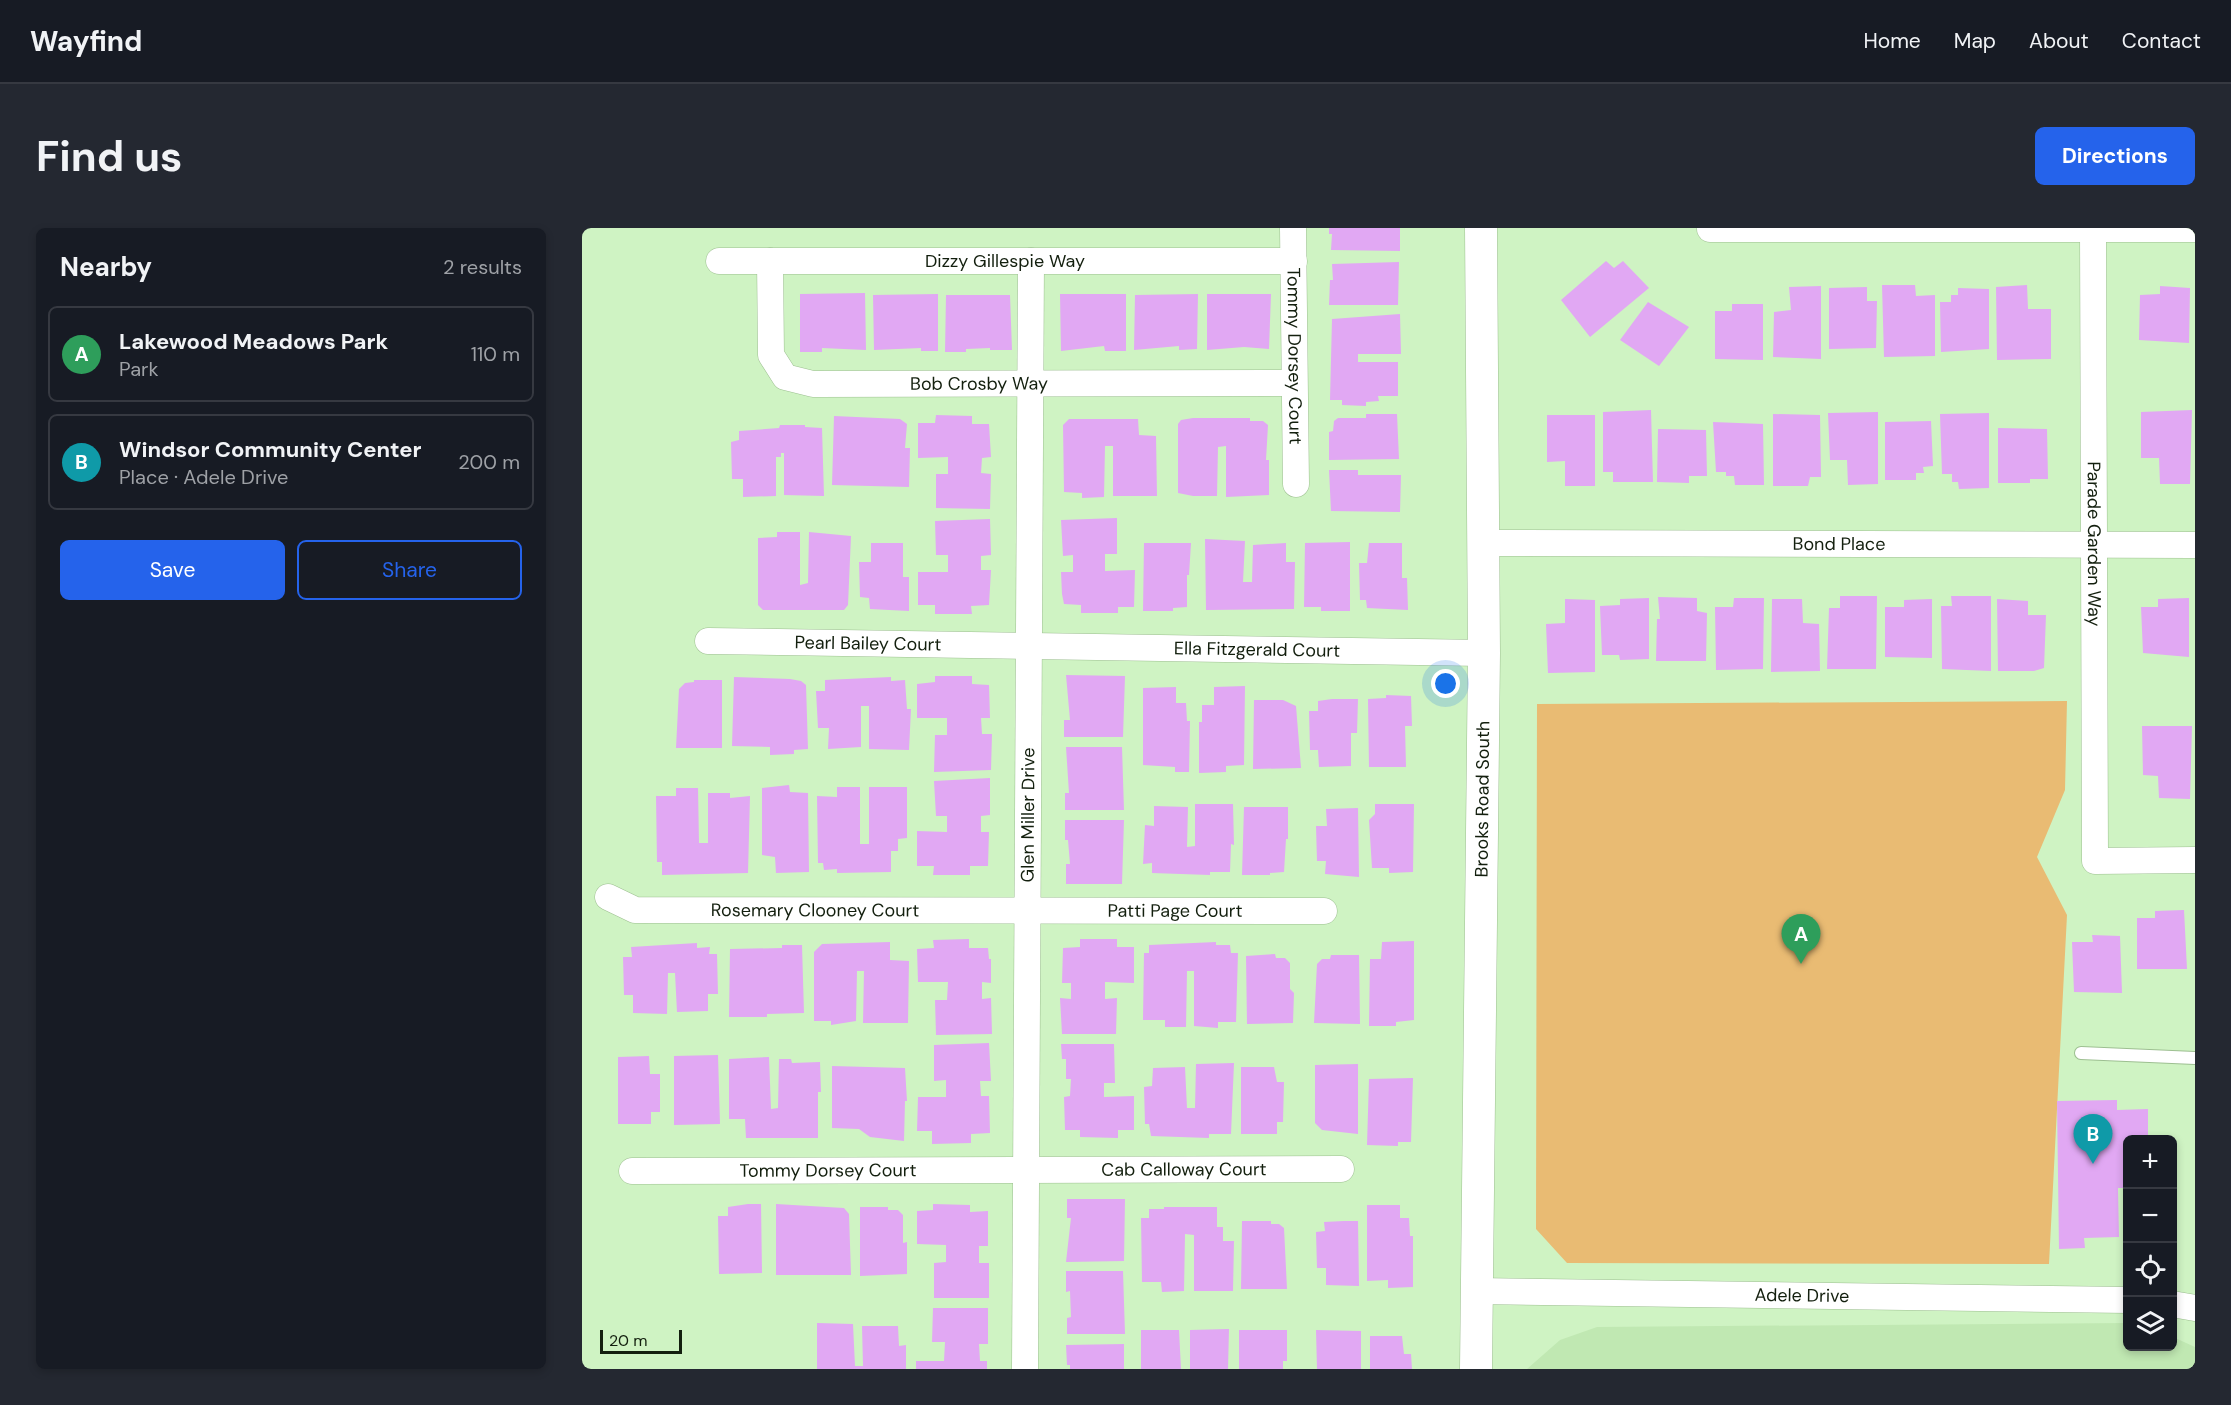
<!DOCTYPE html>
<html lang="en">
<head>
<meta charset="utf-8">
<style>
	body { margin:0; font-family:"DM Sans",sans-serif; background:#242831; color:#f1f3f6 }
	.controls { position:absolute; right:18px; bottom:18px; display:grid; overflow:hidden; border-radius:9px; box-shadow:0 3px 9px #0003 }
	.controls button { width:54px; height:54px; display:grid; place-items:center; padding:0; border:0; border-bottom:2px solid #363941; background:#171b24; color:#f1f3f6; font:30px sans-serif }
	.scale { position:absolute; left:18px; bottom:15px; width:82px; box-sizing:border-box; padding-left:6px; border:3px solid #131f0e; border-top:0; font-size:16px; line-height:21px; white-space:nowrap; color:#131f0e; -webkit-text-stroke:4px #cff3c3; paint-order:stroke }
	.you { position:absolute; left:864px; top:456px; width:21px; height:21px; margin:-15px; border:4px solid #fff; border-radius:50%; background:#1a73e8; box-shadow:0 0 0 9px #1a73e833 }
	.badge { display:grid; place-items:center; width:39px; height:39px; border-radius:50%; background:#2563eb; color:#fff; font-size:20px; font-weight:700 }
	.pin { position:absolute; translate:-50% -50px; filter:drop-shadow(0 2px 3px #0008) }
	.pin::after { content:''; position:absolute; top:32px; width:21px; height:18px; background:inherit; clip-path:polygon(0 0,100% 0,50% 100%) }
	.list { margin:0; padding:0; list-style:none }
	h2 { display:flex; justify-content:space-between; align-items:center; height:78px; margin:0; padding:0 24px; font-size:26px }
	h2 small { font-size:20px; font-weight:400; color:#9ea1a6 }
	.list li { display:grid; grid-template-columns:39px 1fr auto; gap:18px; align-items:center; box-sizing:border-box; height:96px; margin:0 12px 12px; padding:0 12px; border:2px solid #363941; border-radius:9px }
	.list b { display:block; font-size:22px; white-space:nowrap }
	.list p { margin:0; font-size:20px; white-space:nowrap; color:#9ea1a6 }
	.list em { font-size:20px; font-style:normal; color:#9ea1a6 }
	.actions { display:flex; gap:12px; padding:18px 24px }
	.actions a { flex:1; padding:14px 0; border:2px solid #2563eb; border-radius:9px; text-align:center; font-size:21px; color:#2563eb }
	.actions .main { background:#2563eb; color:#fff }
	.icon { flex:none; width:33px; height:33px; fill:none; stroke:currentColor; stroke-width:2; stroke-linecap:round; stroke-linejoin:round }
	.map { position:relative; flex:none; width:1613px; height:1141px; overflow:hidden; border-radius:9px }
	header { display:flex; align-items:center; gap:36px; box-sizing:border-box; height:84px; padding:0 30px; background:#171b24; border-bottom:2px solid #363941 }
	header strong { font-size:28px }
	nav { display:flex; gap:33px; margin-inline-start:auto; font-size:21px }
	.intro { display:flex; align-items:center; justify-content:space-between; box-sizing:border-box; height:144px; padding:0 36px }
	h1 { margin:0; font-size:42px }
	.button { padding:15px 27px; border-radius:9px; background:#2563eb; color:#fff; font-size:21px; font-weight:700 }
	main { display:flex; gap:36px; padding:0 36px }
	aside { flex:1; background:#171b24; border-radius:9px; box-shadow:0 3px 9px #0003 }
	.map>svg:first-child { display:block }
	.built { fill:#c0e8b2 }
	.green { fill:#e9bb73 }
	.building { fill:#e1a8f3 }
	.lines { fill:none; stroke-linecap:round; stroke-linejoin:round }
	.service-casing { stroke:#9dbf91; stroke-width:14 }
	.minor-casing { stroke:#9dbf91; stroke-width:27 }
	.tertiary-casing { stroke:#9dbf91; stroke-width:33 }
	.service { stroke:#fff; stroke-width:12 }
	.minor { stroke:#fff; stroke-width:26 }
	.tertiary { stroke:#fff; stroke-width:32 }
	.labels { text-anchor:middle; stroke-width:4.5; stroke-linejoin:round; paint-order:stroke }
	.street-label { font-size:18px; fill:#131f0e; stroke:#cff3c3 }
</style>
</head>
<body>
<header>
<strong>Wayfind</strong>
<nav><a>Home</a><a>Map</a><a>About</a><a>Contact</a></nav>
</header>
<div class="intro"><h1>Find us</h1><a class="button">Directions</a></div>
<main>
<aside>
<h2>Nearby<small>2 results</small></h2>
<ul class="list">
<li><span class="badge" style="background:#2e9e5b">A</span><div><b>Lakewood Meadows Park</b><p>Park</p></div><em>110 m</em></li>
<li><span class="badge" style="background:#0f9aa8">B</span><div><b>Windsor Community Center</b><p>Place · Adele Drive</p></div><em>200 m</em></li>
</ul>
<div class="actions"><a class="main">Save</a><a>Share</a></div>
</aside>
<div class="map">
<svg width="1613" height="1141" viewBox="0 0 1613 1141">
	<rect width="100%" height="100%" fill="#cff3c3"/>
	<path class="built" d="M1545 1095 1546 1118H1590L1591 1109 1613 1119V1141H945L978 1112 1015 1099Z"/>
	<path class="green" d="M1485 473 1483 562 1455 629 1485 687 1467 1036 985 1035 954 1001 955 476Z"/>
	<path class="building" d="M747 0H818V23L749 22 750 6H747Z
		M1024 33 1032 40 1041 33 1067 60 1008 109 979 72Z
		M817 34 816 77H747L748 52H751L750 36Z
		M1300 57H1333L1334 68 1353 67V128L1302 129Z
		M1445 57 1446 81H1469V131L1415 132 1414 59Z
		M1239 58V131L1191 129 1192 84 1209 82 1207 59Z
		M1578 58 1608 60 1607 115 1557 112 1558 67 1578 66Z
		M1285 59V73H1295L1294 120 1247 121V60Z
		M1376 60 1407 61V121L1359 124 1358 74H1369V67H1376Z
		M283 65 284 122 240 120V124H218V66Z
		M356 66V123H339V120L292 122 291 67Z
		M478 66H544V123H523L522 118 479 123Z
		M616 66 615 121 597 122V118L552 122 553 67Z
		M625 66H689L687 121 662 119 625 122Z
		M364 67H428L430 122H408V120L384 121V124H363Z
		M1066 74 1107 99 1077 138 1038 112Z
		M1150 76H1181V132L1133 131V83H1150Z
		M818 86 819 126H776V134H816V168H796L797 173 784 174V178L760 177V172H748L750 91Z
		M1069 182 1071 254H1031V244H1021V184Z
		M1610 182 1608 256H1578L1577 230H1559V184Z
		M1296 184V256L1266 257 1265 232H1248L1246 185Z
		M1407 185V260L1377 261 1376 254H1370V246H1360L1358 186Z
		M784 186H815L817 231 747 232V204L751 203 752 193 756 190H784Z
		M1191 186 1238 187 1239 249H1228L1226 258H1191Z
		M354 187 390 188V196H407L409 229 400 230 399 245 409 246 408 281 354 280V246H366V229L336 230V195H353Z
		M965 187H1013V258H983V233L965 234Z
		M252 188 318 191 325 196 323 220H328L327 259 250 257Z
		M611 190H668V193H681L686 197 684 232H687V267L644 269V218L636 219 635 268H611L596 265V196L599 192Z
		M487 191H556L557 207 574 208 575 268H531V218H523L522 269 500 270V265L482 264 481 197Z
		M1349 193 1351 238 1341 239 1342 245H1334V252H1303V194Z
		M1131 194 1181 196 1182 257H1153L1152 248H1144V244H1134Z
		M198 197H223V199L240 200 242 268 202 267V225H199V229H194V268L161 269V251H150L149 214 157 212V203L197 200Z
		M1416 200 1465 201 1466 251H1448V255H1416Z
		M1076 201 1124 202 1125 248H1107V255L1075 254Z
		M747 242H776V247H819L818 284 749 283Z
		M535 290V326H523V343L553 342 552 379H536V385H499V377L482 376 480 366 479 344H491V327L481 328 479 292Z
		M408 291 409 327 399 328V342H409L407 377 389 378 390 386H353V377H336V344H366V327H354L353 293Z
		M195 304H218V357L226 355 227 304 269 308 266 377 262 382H181L176 377V310L195 309Z
		M623 311 663 313 661 354H670L671 317 704 315V334H713L712 381 624 382Z
		M768 314V383H739V379H722L723 315Z
		M289 315H321V349H327V383L288 381 287 370 278 369 277 334H289Z
		M562 315H609L607 347H605V379L591 380V383H561Z
		M787 315H820V350H825L826 382 785 380 784 372H778L777 335H785Z
		M1258 368H1295L1294 441H1245L1247 380H1258Z
		M1369 368H1409V443L1360 441 1359 378H1370Z
		M1076 369 1115 370V383L1125 385 1124 433H1074L1075 391H1078Z
		M1067 370V431L1038 432 1037 427H1020L1018 378 1038 377V371Z
		M1152 370H1182L1181 441 1134 442 1133 379H1151Z
		M1607 370V429L1561 425 1559 379H1576V371Z
		M983 371 1013 372V444L966 445 964 396 983 395Z
		M1190 371H1220L1221 395 1237 396 1238 443 1189 444Z
		M1350 371V430L1303 429V379H1322V372Z
		M1415 371 1446 373V387H1464L1462 440 1452 443H1416Z
		M484 447 543 448 541 509H482V492H488Z
		M353 448H390V456L407 457 408 490H399L400 506H410L409 542 352 544 353 507H365V490H335V456L353 454Z
		M152 449 208 451 219 453 224 457 226 521 212 522V526L188 527V519L150 518Z
		M309 449V453L323 452 325 481H329L327 522 287 521V478H279V519L246 521 247 500H236L234 463H243V452Z
		M112 452H140V520H94L97 461 103 455 112 454Z
		M663 458 662 537 644 538V544L617 545V494H620V477H632V459Z
		M594 459V475H604L605 493H608L607 544H593V539L561 537V460Z
		M804 467 829 468 830 498H823L824 539H787L786 471 804 470Z
		M750 471H776L775 505H769V538L737 539 736 522H728L727 483H736V473Z
		M672 472H701L714 478 719 540 671 541Z
		M1560 498H1610L1608 571 1577 570 1576 548 1561 547Z
		M484 519H540L542 582H483V565H487Z
		M408 550V587L399 588V604H407L406 638H388V647H351L352 638H335V603L365 604V588H354L352 553Z
		M207 557 208 564 226 565 227 644 194 645 193 629 180 627V560Z
		M255 559H278V616H287V559H325V610L316 611V623H309V644L255 645V641L242 642 241 635H236L235 568 255 569Z
		M94 560H116L117 615H126V565H148V570L168 568 166 645 80 647V634H75L74 568H94Z
		M613 576H651L652 617 649 616 648 644H628V647L570 645V635L561 636 563 597 572 598V578L606 579 605 619 613 618Z
		M793 576H832L831 644 807 645V640H790L787 592 793 586Z
		M662 579H706V611H704L702 644 688 645V647H660Z
		M776 580 777 649 743 646 744 633H735L734 598H745L744 581Z
		M483 592H542L540 656H484V636H488L486 612H483Z
		M1602 682 1605 741H1555V690H1573V683Z
		M1510 707 1538 708 1540 765 1492 764 1490 714H1511Z
		M387 711V720H406L407 731H409V755L400 754V771L409 770 410 806 354 807 353 772H365L366 754H336L335 721 352 720 351 712Z
		M498 711H535V719H552V755L523 754V771L535 770 534 806H480L478 770 489 771V755H480L481 720 498 719Z
		M832 713V792L814 794V798H787L788 731H799L800 714Z
		M308 714V732L327 733 326 795H281L282 743H275L274 793 249 797V793H232V724L240 716Z
		M634 714V717H648L649 725H656L654 794H636V800L612 798V743H605L604 799H583V792H561L562 725H567V717Z
		M115 715V720L128 719 127 726H135L136 766H126V783L95 784 93 745H86L85 786 51 785V767H42L41 729H50L49 719Z
		M200 717H220L222 785 185 786V789H147L148 721 200 720Z
		M693 726 694 730H703L708 735V761L712 765 711 795 665 796 664 728Z
		M749 727H777L778 796 732 795 735 736 740 731H748Z
		M407 815 409 853H398L399 868H407L408 905 389 906V915L350 916V903H335L336 869H364V852L352 853V817Z
		M479 816H532L533 855H522V869L552 868V902H536V910L498 909V902H483L482 869 488 868 489 851H484V831H480Z
		M136 827 138 896 92 897V828Z
		M67 828 68 846H78V884H69V896H36V829Z
		M187 829 189 881 196 880 197 831H209L210 835 238 834 239 864H236V910H164L163 891H147V831Z
		M652 835 649 906H627V910L569 908 567 896H563L562 859 570 858 571 840 603 839 605 880H613L614 836Z
		M776 836V906L740 902 733 895V837Z
		M250 838 323 840 325 873H323L322 913 288 909 277 901 250 900Z
		M659 839H692L695 854H702L701 894H695V906H659Z
		M831 850 829 914H816V918L785 917 787 851Z
		M1535 872V882L1566 881V912H1546V960H1536L1537 1009 1502 1010 1503 1020 1477 1021 1475 873Z
		M485 971H543L542 1033 484 1034 489 990H485Z
		M166 976H179L180 1045 137 1046 136 988H146V979Z
		M194 976 262 980 267 986 269 1047H194Z
		M351 976 388 977V984L406 983V1018H397V1035H407V1070H352V1035L364 1034V1017L335 1016V983L351 982Z
		M785 977H818V990H827L828 1008H831V1059L806 1060V1052L785 1053Z
		M278 979H306V982H316L321 987V1015L325 1014V1046L278 1048Z
		M582 979H635V999H641V1013H652L651 1063H612V1007L603 1006 602 1063 580 1064 579 1054H560L559 990H567V981H582Z
		M660 993H689V996H697L702 1000 705 1061H659Z
		M762 993H776L777 1058 744 1057V1040H735L734 1004 743 1003 742 994Z
		M484 1043H541L543 1106H485V1090L489 1089 488 1063 484 1064Z
		M351 1080H406V1116H397L398 1133H405V1141H334V1133H362L363 1114H350Z
		M235 1095 271 1096 273 1138H281L280 1098H316L317 1118 324 1117V1141H235Z
		M647 1101 646 1141H608V1102Z
		M559 1102H597L599 1141H559Z
		M657 1102H705V1133H701V1141H657Z
		M734 1102 779 1103V1141H735Z
		M788 1108H820L822 1126H829L830 1141H788Z
		M542 1116V1141H488V1137H485L484 1117Z"/>
	<g class="lines">
		<g class="service-casing">
			<path id="service" d="M1499 825 1613 830"/>
		</g>
		<g class="minor-casing">
			<g id="minor">
				<path id="s1" d="M711 0 714 256"/>
				<path id="s2" d="M1511 0 1513 633 1613 632"/>
				<path d="M1128 1H1613"/>
				<path id="s3" d="M137 33H712"/>
				<path id="s4" d="M188 33 189 127 203 149 231 156 712 155"/>
				<path id="s5" d="M900 315 1613 317"/>
				<path id="s6" d="M126 413 902 425"/>
				<path id="s7" d="M26 669 53 682 742 683"/>
				<path id="s8" d="M50 943 759 941"/>
				<path id="s9" d="M894 1063 1546 1072"/>
				<path d="M1590 1076 1613 1080"/>
				<path id="s10" d="M443 1141 449 33"/>
			</g>
		</g>
		<g class="tertiary-casing">
			<g id="tertiary">
				<path id="s11" d="M894 1141 902 425 899 0"/>
			</g>
		</g>
		<use href="#service" class="service"/>
		<use href="#minor" class="minor"/>
		<use href="#tertiary" class="tertiary"/>
	</g>
	<g class="labels">
		<g class="street-label">
			<text dy="6" stroke="none"><textPath href="#s3" startOffset="286">Dizzy Gillespie Way</textPath></text>
			<text dy="6" stroke="none"><textPath href="#s1" startOffset="128">Tommy Dorsey Court</textPath></text>
			<text dy="6" stroke="none"><textPath href="#s4" startOffset="315">Bob Crosby Way</textPath></text>
			<text dy="6" stroke="none"><textPath href="#s5" startOffset="357">Bond Place</textPath></text>
			<text dy="6" stroke="none"><textPath href="#s2" startOffset="316">Parade Garden Way</textPath></text>
			<text dy="6" stroke="none"><textPath href="#s6" startOffset="160">Pearl Bailey Court</textPath></text>
			<text dy="6" stroke="none"><textPath href="#s6" startOffset="549">Ella Fitzgerald Court</textPath></text>
			<text dy="6" stroke="none"><textPath href="#s11" startOffset="570">Brooks Road South</textPath></text>
			<text dy="6" stroke="none"><textPath href="#s10" startOffset="554">Glen Miller Drive</textPath></text>
			<text dy="6" stroke="none"><textPath href="#s7" startOffset="210">Rosemary Clooney Court</textPath></text>
			<text dy="6" stroke="none"><textPath href="#s7" startOffset="570">Patti Page Court</textPath></text>
			<text dy="6" stroke="none"><textPath href="#s8" startOffset="552">Cab Calloway Court</textPath></text>
			<text dy="6" stroke="none"><textPath href="#s8" startOffset="196">Tommy Dorsey Court</textPath></text>
			<text dy="6" stroke="none"><textPath href="#s9" startOffset="326">Adele Drive</textPath></text>
		</g>
	</g>
</svg>
<div class="controls">
<button>+</button>
<button>−</button>
<button><svg class="icon" aria-label="locate" viewBox="0 0 24 24"><circle cx="12" cy="12" r="6"/><path d="M12 2v4M12 18v4M2 12h4M18 12h4"/></svg></button>
<button><svg class="icon" aria-label="layers" viewBox="0 0 24 24"><path d="M12 4l9 5-9 5-9-5zM3 14l9 5 9-5"/></svg></button>
</div>
<div class="scale">20 m</div>
<div class="you"></div>
<div class="pin badge" style="left:1219px;top:736px;background:#2e9e5b">A</div>
<div class="pin badge" style="left:1511px;top:936px;background:#0f9aa8">B</div>
</div>
</main>
</body>
</html>
